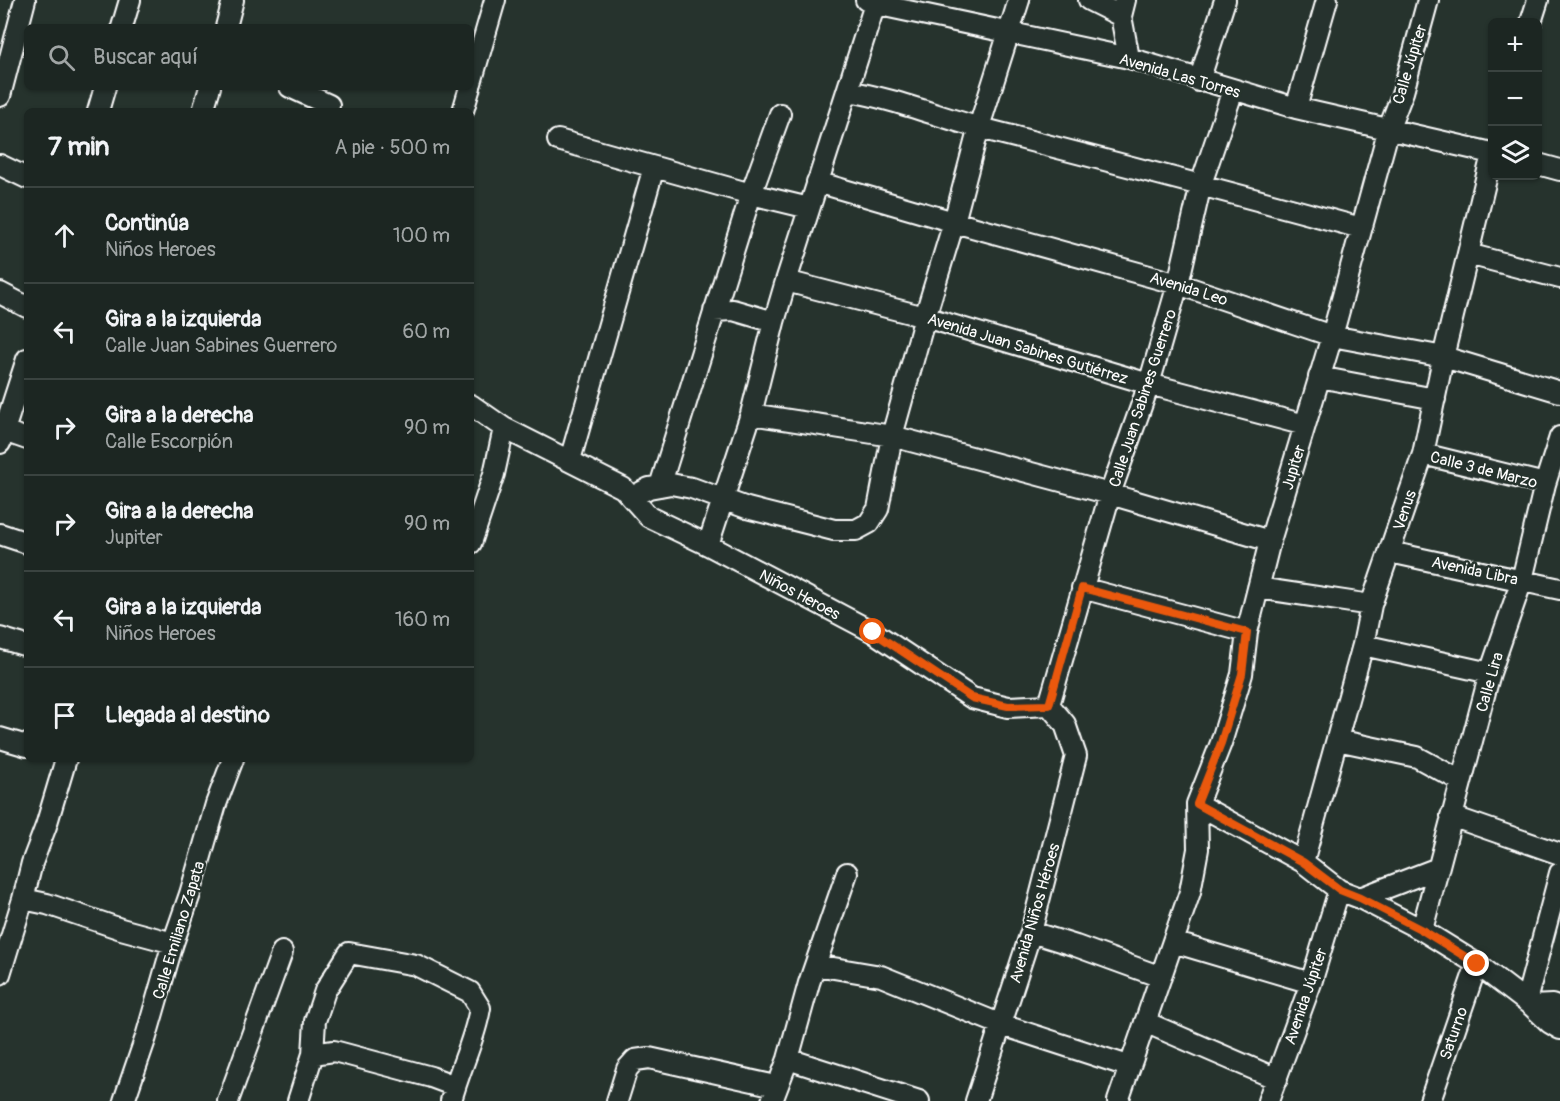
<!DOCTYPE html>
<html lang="es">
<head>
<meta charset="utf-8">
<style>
	body { margin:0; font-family:Pangolin,sans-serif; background:#252e2a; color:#f1f3f6 }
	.controls { position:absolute; right:18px; top:18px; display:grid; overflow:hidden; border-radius:9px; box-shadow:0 2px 4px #0004 }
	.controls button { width:54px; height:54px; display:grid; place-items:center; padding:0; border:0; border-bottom:2px solid #3a4340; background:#1c2622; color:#f1f3f6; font:30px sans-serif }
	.stop { position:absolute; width:18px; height:18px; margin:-14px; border:4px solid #ea580c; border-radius:50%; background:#fff }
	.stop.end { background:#ea580c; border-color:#fff; box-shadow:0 2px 6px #0008 }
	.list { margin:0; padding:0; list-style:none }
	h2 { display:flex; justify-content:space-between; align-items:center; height:78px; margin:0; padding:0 24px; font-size:26px }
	h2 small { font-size:20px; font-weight:400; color:#a0a5a5 }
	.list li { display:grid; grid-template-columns:39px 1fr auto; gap:18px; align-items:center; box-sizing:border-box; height:96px; padding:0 24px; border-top:2px solid #3a4340 }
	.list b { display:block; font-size:22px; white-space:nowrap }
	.list p { margin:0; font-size:20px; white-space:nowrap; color:#a0a5a5 }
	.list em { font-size:20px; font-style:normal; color:#a0a5a5 }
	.icon { flex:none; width:33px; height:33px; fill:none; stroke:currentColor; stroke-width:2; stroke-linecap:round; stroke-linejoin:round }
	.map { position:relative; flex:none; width:1560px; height:1101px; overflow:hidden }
	.search { position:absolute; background:#1c2622; box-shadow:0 2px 4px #0004; left:24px; top:24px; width:450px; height:66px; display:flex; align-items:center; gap:15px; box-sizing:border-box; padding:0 21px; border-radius:9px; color:#a0a5a5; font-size:22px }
	.panel { position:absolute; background:#1c2622; box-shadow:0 2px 4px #0004; left:24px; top:108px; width:450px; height:654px; border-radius:9px }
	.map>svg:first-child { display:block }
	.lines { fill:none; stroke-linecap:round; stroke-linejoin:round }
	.minor-casing { stroke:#fff; stroke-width:24 }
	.minor { stroke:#26332d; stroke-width:20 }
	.route { stroke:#ea580c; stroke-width:8 }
	.labels { text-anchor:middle; stroke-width:5; stroke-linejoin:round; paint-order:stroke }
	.street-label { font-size:16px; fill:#fff; stroke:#26332d }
</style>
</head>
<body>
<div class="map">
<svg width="1560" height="1101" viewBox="0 0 1560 1101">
	<rect width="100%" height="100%" fill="#26332d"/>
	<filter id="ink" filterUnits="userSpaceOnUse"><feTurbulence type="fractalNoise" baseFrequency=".0167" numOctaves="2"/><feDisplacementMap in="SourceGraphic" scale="12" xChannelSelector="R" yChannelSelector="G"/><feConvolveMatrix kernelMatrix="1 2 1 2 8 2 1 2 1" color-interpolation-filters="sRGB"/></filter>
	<g filter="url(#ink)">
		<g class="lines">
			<g class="minor-casing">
				<path id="minor" d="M866 0 875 4 1129 58 1296 108 1492 153
					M1089 0 1121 16
					M1125 0 1121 16 1129 58
					M1531 22 1538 0
					M122 27 130 0
					M226 27 233 0
					M1199 81 1225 0
					M471 83 495 0
					M290 87 329 105
					M848 91C896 99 941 118 988 130 1113 162 1237 194 1361 228
					M0 96 25 0
					M1296 108 1327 0
					M98 111 105 87
					M203 111 210 87
					M463 111 470 87
					M558 140 751 194 809 208
					M1538 164 1560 170
					M0 165 27 178
					M817 182 954 222 1178 284 1332 336 1444 357 1560 392
					M1468 254 1560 278
					M786 281 925 317 1149 384 1305 425
					M0 293 27 307
					M714 311 733 310 774 322
					M1319 377 1435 399
					M471 405 504 428 623 488 649 517 708 545 873 632 972 698 1008 707 1049 705 1065 724 1076 756 1031 932 976 1101
					M751 414 892 436 1110 494 1270 541
					M4 431 27 439
					M0 443 27 359
					M1423 454 1545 484
					M570 460 654 167
					M660 486 751 194 780 114
					M632 497 649 488 671 484 692 488 747 508 834 530H856L869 523 878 509 892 436 925 317 954 222 979 127 1019 0
					M0 534 27 543
					M471 543 494 474 504 428
					M708 545 751 414 774 322 786 281 875 4
					M1390 552 1560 589
					M1082 588 1247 632
					M1258 588 1371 605
					M0 638 27 646
					M1363 645 1490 673
					M1049 705 1110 494 1149 384 1178 284 1201 184 1233 90
					M0 738 27 746
					M1337 740 1417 757 1461 781
					M1197 804 1303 862 1339 890 1360 898 1422 930 1477 964 1532 1006 1552 1005 1560 1008
					M1451 816 1560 854
					M1303 862 1363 645 1371 605 1423 454 1445 349 1492 154
					M1360 898 1438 868
					M23 899 47 904 121 929 173 943
					M1422 930 1490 673 1522 580 1545 484 1560 437
					M1031 932 1076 946 1161 977
					M1173 942 1311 983
					M816 965 881 976 1002 1025 1128 1066
					M0 974 23 899 32 863 46 826 66 759
					M1526 1001 1560 873
					M1532 1006 1550 1023 1560 1029
					M1145 1022 1277 1079
					M313 1054 334 1051 431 1077 455 1086
					M788 1059 919 1101
					M124 1101 146 1037 173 943 190 894 216 804 233 759
					M228 1101 282 952
					M298 1101 313 1054 315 1021 325 991 349 953 416 965 470 992 480 1008C475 1040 459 1069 451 1101
					M617 1101 627 1069 635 1060 649 1058 776 1086
					M772 1101 788 1059 809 983 847 873
					M1118 1101 1190 892 1198 849 1197 804 1221 743 1242 674 1247 632 1270 541 1332 336 1389 128 1403 92 1428 0
					M1268 1101 1311 983 1339 890
					M1430 1101 1477 964"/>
			</g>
			<use href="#minor" class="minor"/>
		</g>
	</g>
	<g class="lines" filter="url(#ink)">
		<path class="route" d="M873 632 972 698 1008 706 1049 705 1082 588 1247 632 1242 674 1221 743 1197 804 1303 862 1340 890 1360 898 1422 930 1477 964"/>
	</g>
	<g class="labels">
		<g class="street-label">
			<text transform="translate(1409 64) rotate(-73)" y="6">Calle Júpiter</text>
			<text transform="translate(1180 75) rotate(16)" y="6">Avenida Las Torres</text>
			<text transform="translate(1189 288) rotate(17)" y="6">Avenida Leo</text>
			<text transform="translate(1028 348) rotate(17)" y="6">Avenida Juan Sabines Gutiérrez</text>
			<text transform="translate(1142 398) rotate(-72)" y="6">Calle Juan Sabines Guerrero</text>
			<text transform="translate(1293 467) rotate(-73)" y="6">Jupiter</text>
			<text transform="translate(1484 469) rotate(14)" y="6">Calle 3 de Marzo</text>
			<text transform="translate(1404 510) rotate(-72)" y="6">Venus</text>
			<text transform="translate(1475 570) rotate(12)" y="6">Avenida Libra</text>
			<text transform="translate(800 594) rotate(28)" y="6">Niños Heroes</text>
			<text transform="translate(1489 682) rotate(-74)" y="6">Calle Lira</text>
			<text transform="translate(1034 913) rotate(-74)" y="6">Avenida Niños Héroes</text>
			<text transform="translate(178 930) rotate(-73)" y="6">Calle Emiliano Zapata</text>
			<text transform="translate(1305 996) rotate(-71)" y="6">Avenida Júpiter</text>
			<text transform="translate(1453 1033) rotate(-71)" y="6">Saturno</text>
		</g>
	</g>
</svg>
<div class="controls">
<button>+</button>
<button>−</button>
<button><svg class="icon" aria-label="layers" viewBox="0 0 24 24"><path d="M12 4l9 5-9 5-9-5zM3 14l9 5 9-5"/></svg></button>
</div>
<div class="stop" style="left:873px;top:632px"></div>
<div class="stop end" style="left:1477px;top:964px"></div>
<div class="search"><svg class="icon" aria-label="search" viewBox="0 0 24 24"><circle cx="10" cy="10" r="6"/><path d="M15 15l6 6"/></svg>Buscar aquí</div>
<section class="panel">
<h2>7 min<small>A pie · 500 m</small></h2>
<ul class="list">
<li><svg class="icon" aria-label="ahead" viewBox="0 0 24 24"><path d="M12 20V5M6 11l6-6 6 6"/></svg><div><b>Continúa</b><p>Niños Heroes</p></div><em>100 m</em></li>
<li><svg class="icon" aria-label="left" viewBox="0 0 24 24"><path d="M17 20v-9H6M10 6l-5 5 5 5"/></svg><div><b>Gira a la izquierda</b><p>Calle Juan Sabines Guerrero</p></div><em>60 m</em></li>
<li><svg class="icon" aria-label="right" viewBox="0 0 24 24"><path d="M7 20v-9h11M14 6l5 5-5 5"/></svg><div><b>Gira a la derecha</b><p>Calle Escorpión</p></div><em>90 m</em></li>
<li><svg class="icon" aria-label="right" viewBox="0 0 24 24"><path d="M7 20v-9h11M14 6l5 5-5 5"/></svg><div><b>Gira a la derecha</b><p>Jupiter</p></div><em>90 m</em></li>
<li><svg class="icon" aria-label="left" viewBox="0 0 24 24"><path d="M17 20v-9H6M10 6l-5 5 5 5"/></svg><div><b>Gira a la izquierda</b><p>Niños Heroes</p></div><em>160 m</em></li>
<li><svg class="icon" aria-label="arrive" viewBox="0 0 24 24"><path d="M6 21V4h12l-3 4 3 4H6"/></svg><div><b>Llegada al destino</b></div></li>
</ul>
</section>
</div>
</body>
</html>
